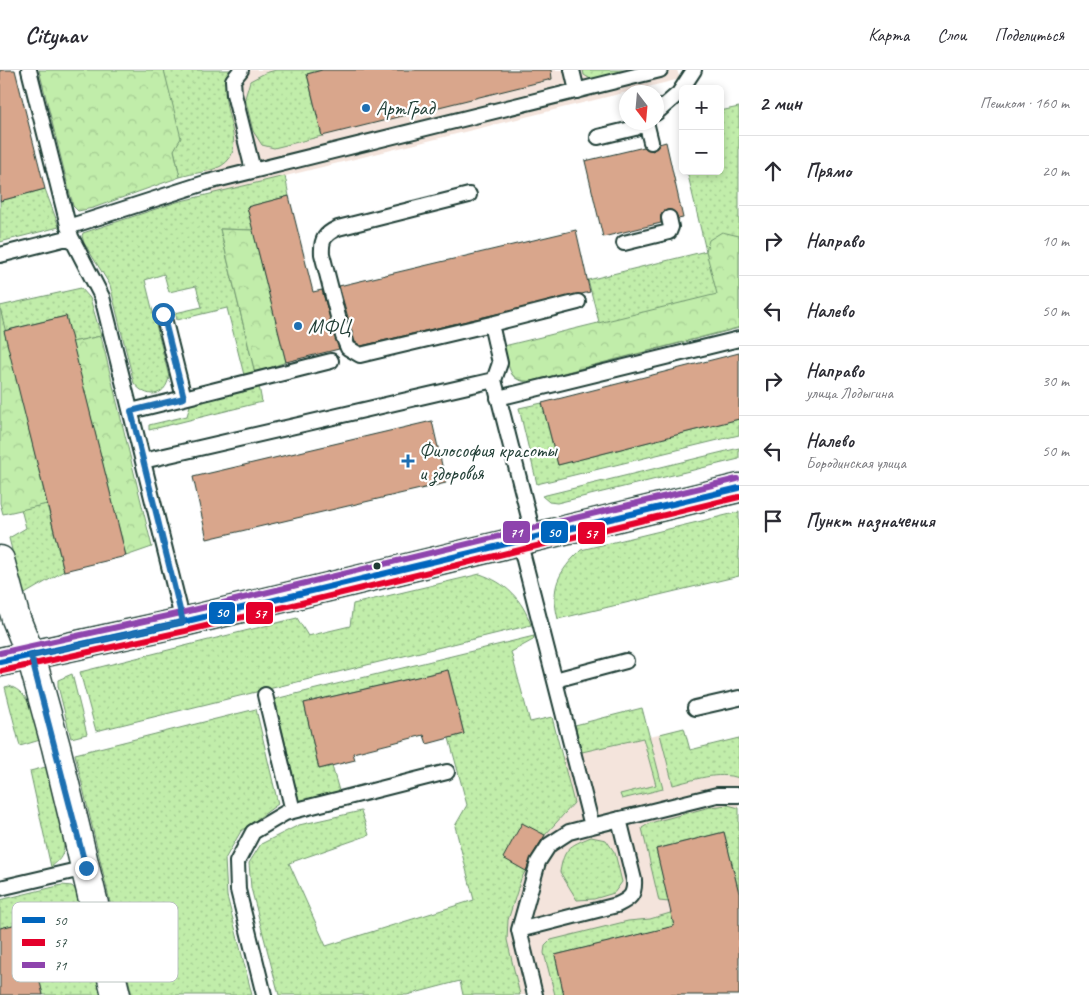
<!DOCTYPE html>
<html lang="ru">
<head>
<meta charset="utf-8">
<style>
	body { margin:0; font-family:Caveat,sans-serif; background:#f2f2f3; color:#2b2b33 }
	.controls { position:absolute; right:15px; top:15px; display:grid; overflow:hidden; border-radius:8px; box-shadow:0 2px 8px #0003 }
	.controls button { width:45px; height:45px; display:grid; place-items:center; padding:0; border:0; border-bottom:1px solid #e1e1e2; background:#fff; color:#2b2b33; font:25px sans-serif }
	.compass { position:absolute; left:619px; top:15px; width:45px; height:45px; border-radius:50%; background:#fff; box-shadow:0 2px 8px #0003; rotate:164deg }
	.stop { position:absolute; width:15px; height:15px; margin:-11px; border:4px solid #1f6fb2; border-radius:50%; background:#fff }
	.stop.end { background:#1f6fb2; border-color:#fff; box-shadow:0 1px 5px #0008 }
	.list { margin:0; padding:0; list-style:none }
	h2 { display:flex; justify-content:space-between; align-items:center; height:65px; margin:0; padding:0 20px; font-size:21px }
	h2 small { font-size:16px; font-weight:400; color:#7c7c81 }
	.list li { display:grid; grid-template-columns:32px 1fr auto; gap:15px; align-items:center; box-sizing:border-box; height:70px; padding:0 20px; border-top:1px solid #e1e1e2 }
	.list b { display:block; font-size:19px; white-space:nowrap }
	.list p { margin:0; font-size:16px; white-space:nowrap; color:#7c7c81 }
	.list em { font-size:16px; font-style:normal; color:#7c7c81 }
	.icon { flex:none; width:28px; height:28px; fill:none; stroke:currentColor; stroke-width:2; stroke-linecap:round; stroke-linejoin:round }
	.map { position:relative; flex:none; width:739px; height:925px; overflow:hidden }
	header { display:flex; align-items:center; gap:30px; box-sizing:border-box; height:70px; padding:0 25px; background:#fff; border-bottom:1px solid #e1e1e2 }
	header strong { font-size:24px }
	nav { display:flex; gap:28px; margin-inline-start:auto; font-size:18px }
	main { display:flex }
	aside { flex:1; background:#fff }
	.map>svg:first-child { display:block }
	.built { fill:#f4e4dc }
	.grass { fill:url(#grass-dots); stroke:#70956f }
	.forest { fill:url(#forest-crowns); stroke:#70956f }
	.building { fill:#d9a68c; stroke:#1f3d34 }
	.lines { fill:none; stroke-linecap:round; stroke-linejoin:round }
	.service-casing { stroke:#1f3d34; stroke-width:18 }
	.minor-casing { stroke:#1f3d34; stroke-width:31 }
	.secondary-casing { stroke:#1f3d34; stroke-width:31 }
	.service { stroke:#fff; stroke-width:14 }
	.minor { stroke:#fff; stroke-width:28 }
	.secondary { stroke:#fff; stroke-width:28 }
	.bus-1-casing { stroke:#fff; stroke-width:10 }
	.bus-2-casing { stroke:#fff; stroke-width:10 }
	.bus-3-casing { stroke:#fff; stroke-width:10 }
	.bus-1 { stroke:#0065bd; stroke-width:6 }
	.bus-2 { stroke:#e4002b; stroke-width:6 }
	.bus-3 { stroke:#8e44ad; stroke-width:6 }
	.route { stroke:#1f6fb2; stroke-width:6 }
	.poi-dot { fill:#1f6fb2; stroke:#fff; stroke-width:2 }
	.bus-dot { fill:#1f3d34; stroke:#fff; stroke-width:2 }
	.labels { text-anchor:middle; stroke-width:4.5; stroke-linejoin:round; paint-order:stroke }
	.poi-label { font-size:20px; fill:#1f3d34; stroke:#fff; text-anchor:start }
	.key { fill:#fff; stroke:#bcc5c2; stroke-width:1 }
	.key-label { font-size:14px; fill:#1f3d34 }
	.line-badge { stroke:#fff; stroke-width:2 }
	.badge-label { font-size:14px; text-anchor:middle; font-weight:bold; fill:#fff }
</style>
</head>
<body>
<header>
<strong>Citynav</strong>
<nav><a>Карта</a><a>Слои</a><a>Поделиться</a></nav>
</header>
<main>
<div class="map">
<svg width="739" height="925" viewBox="0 0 739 925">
	<defs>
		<pattern id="grass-dots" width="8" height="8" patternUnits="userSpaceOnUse" patternTransform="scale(1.25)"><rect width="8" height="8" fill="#c1edaa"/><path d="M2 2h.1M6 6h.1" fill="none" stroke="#a5cc93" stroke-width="1.8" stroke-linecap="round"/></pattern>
		<pattern id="forest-crowns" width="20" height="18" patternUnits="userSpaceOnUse" patternTransform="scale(1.25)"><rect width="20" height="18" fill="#c1edaa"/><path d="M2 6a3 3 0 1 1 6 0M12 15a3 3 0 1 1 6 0" fill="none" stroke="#a5cc93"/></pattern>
	</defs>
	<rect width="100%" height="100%" fill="#fff"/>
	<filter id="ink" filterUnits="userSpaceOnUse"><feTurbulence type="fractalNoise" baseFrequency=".02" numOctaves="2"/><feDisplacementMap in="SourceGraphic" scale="10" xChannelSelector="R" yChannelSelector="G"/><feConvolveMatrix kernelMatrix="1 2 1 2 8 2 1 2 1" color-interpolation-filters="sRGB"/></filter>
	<g filter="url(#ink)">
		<path class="built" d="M164 0H677L680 9 212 124 205 100 180 107Z
			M684 658 690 680 739 668V925H498L483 705Z"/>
		<path class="grass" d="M164 0H231C210 30 254 77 221 96 210 102 193 103 180 107L174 80Z
			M276 0H322L307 4 322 66 274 78 262 75 253 61 245 28 250 11 265 3Z
			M583 0H634L592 10 584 5Z
			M739 37V258L532 311C523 312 516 311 511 303L599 252 588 210 706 181 687 101H720V41Z
			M285 106 289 126 247 137 253 160 220 159 255 303 244 305 227 238 177 250 175 243 202 237 196 216 169 222 164 204 145 210 169 307C165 328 146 329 134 313L110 215 84 173 82 166 83 163 177 132Z
			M45 119 59 157 0 172V131Z
			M81 218 90 228 101 266 72 272 66 246 4 261 0 236Z
			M259 316 262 332 149 360V355L187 346 191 332Z
			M542 333 558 395 739 349V365L537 414 519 338Z
			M739 378V389L557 433 549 432 542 426Z
			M47 434 64 501 23 525 9 468 26 458 21 439Z
			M739 442V506L558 549C550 517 558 502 581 480Z
			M480 504C506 513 522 529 531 555L96 661 80 602 297 548 308 566 350 556 353 534Z
			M534 566 533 570 511 582 530 652 552 647 574 733 545 765 521 809 508 850 507 870 520 925H463L460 911 407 925H279L251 818 249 793 261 774 299 755 361 741 369 765 289 793 326 876 474 830 455 756 467 735 449 668 464 664 448 600 304 633 319 699 332 696 339 721 299 731 275 629Z
			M72 604 87 664 71 668 58 616V610Z
			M9 616C32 623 34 650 40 670L20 676 5 617Z
			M642 638 663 719 622 729 620 724 656 715 643 668 582 682 575 655Z
			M256 639 278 734 241 761 225 789 227 826 252 925H132L75 684Z
			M684 658 690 680 739 668V708C718 701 693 710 673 715L660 664Z
			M46 697C51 715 68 765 63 782 61 789 57 792 51 797L30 701Z
			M728 735 739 738V823L724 762 656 779 669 832 659 831 642 758 650 753 710 737Z
			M591 767 606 770 615 783 622 812 614 823 594 829 577 830 560 802C564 778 569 776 591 767Z
			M62 815 72 816 80 825 102 925H43L26 852 0 858V830Z
			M677 841 680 855 555 885 564 925H555L544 883 545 876 551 870 628 851 650 849Z"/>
		<path class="forest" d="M39 0H164L181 68 174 80 180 107 93 138 78 141 73 136Z
			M220 159 253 160 286 292 255 303Z
			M722 162 739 166V257L737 258 532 311C507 313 509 295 504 276L717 224 706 181 709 170Z
			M0 238 47 434 3 444 0 433Z
			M101 266 152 477 126 486 72 272Z"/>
		<path class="building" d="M0 0H15L45 119 0 131Z
			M322 0H551L552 9 322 66 307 4Z
			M666 72 683 148 678 149 675 142 667 140 661 145V153L603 167 585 91 644 77 653 81 659 74Z
			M289 126 313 222 322 220 339 279 286 292 247 137Z
			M576 160 590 222 361 276 355 272 339 216Z
			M66 246 126 486 64 501 4 261Z
			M739 283V349L558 395 542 333Z
			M432 351 446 413 207 469 193 407Z
			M448 600 464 664 427 674 424 665 353 683 355 690 319 699 304 633Z
			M522 753 545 765 531 788 526 801 503 788Z
			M724 762 739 823V925H564L555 885 674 856 656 779Z
			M26 852 43 925H0V858Z"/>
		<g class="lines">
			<g class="service-casing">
				<path id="service" d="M241 0 233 10 234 24 253 100
					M572 0 577 21
					M656 43 679 23 694 0
					M598 67 635 58 646 52 651 72
					M469 125 338 158C325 164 321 169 322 184L343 266 348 278 360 285 491 254 500 293 494 310
					M68 157 208 112 660 0
					M71 167 102 227 183 552
					M624 173 669 162 671 157 669 148
					M0 185 71 167 29 0
					M491 254 578 232
					M184 328 331 291
					M498 328 739 269
					M131 341 184 328 163 244
					M143 391 494 310 534 467
					M519 470 592 756
					M555 610 626 591
					M265 625 293 741
					M695 638 739 628
					M0 818 86 798
					M519 860 617 835C630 829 635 825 634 810L619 749
					M264 925 238 820 237 792 253 762 285 743 447 702
					M535 925 519 860 538 792 549 775 569 762 592 756 717 725H739"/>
			</g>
			<g class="minor-casing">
				<path id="minor" d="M0 490 16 549 31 586 56 677 116 925"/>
			</g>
			<g class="secondary-casing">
				<path id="secondary" d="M0 592 183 552 739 418"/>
			</g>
			<use href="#service" class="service"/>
			<use href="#minor" class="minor"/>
			<use href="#secondary" class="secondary"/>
			<g class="bus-1-casing">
				<path id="bus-1" d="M0 592 183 552 739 418"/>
			</g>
			<g class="bus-2-casing">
				<path id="bus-2" d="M2 601 185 561 739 427"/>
			</g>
			<g class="bus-3-casing">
				<path id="bus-3" d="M0 583 181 543 737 409"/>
			</g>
			<use href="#bus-1" class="bus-1"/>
			<use href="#bus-2" class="bus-2"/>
			<use href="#bus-3" class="bus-3"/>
		</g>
	</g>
	<g class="lines" filter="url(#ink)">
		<path class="route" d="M86 798 31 586 183 552 131 341 184 328 163 244"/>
	</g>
	<g class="poi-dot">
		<circle cx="366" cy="38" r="5"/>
		<circle cx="298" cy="256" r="5"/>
		<path d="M405.5 383.5h5v5h5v5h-5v5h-5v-5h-5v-5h5z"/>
	</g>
	<circle class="bus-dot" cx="377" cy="496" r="4.5"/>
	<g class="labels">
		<g class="poi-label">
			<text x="376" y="45">АртГрад</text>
			<text x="308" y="263">МФЦ</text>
			<text x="419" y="387">Философия красоты<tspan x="419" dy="23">и здоровья</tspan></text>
		</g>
	</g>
	<rect x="12" y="832" width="166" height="80" rx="8" class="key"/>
	<rect x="22" y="847" width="23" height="6" fill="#0065bd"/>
	<rect x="22" y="869" width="23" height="7" fill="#e4002b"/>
	<rect x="22" y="892" width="23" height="6" fill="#8e44ad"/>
	<g class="key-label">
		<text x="54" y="855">50</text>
		<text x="54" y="877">57</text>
		<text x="54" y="900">71</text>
	</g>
	<g class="line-badge">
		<rect x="502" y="450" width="29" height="24" rx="5" fill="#8e44ad"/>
		<rect x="540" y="450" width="29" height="24" rx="5" fill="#0065bd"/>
		<rect x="577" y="451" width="29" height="24" rx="5" fill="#e4002b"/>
		<rect x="208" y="531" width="28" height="24" rx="5" fill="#0065bd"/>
		<rect x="245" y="531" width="29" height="24" rx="5" fill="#e4002b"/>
	</g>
	<g class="badge-label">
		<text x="516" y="467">71</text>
		<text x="554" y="467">50</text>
		<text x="591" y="468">57</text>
		<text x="222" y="547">50</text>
		<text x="260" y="548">57</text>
	</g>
</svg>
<div class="controls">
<button>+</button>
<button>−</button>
</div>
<svg class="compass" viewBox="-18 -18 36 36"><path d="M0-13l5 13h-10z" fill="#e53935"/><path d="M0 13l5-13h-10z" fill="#7c7c81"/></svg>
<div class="stop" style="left:163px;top:244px"></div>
<div class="stop end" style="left:86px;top:798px"></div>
</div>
<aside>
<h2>2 мин<small>Пешком · 160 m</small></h2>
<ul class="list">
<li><svg class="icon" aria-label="ahead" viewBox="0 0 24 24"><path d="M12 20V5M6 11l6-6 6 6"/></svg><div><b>Прямо</b></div><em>20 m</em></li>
<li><svg class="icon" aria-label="right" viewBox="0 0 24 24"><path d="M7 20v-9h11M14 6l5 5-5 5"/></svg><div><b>Направо</b></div><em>10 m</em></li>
<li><svg class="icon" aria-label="left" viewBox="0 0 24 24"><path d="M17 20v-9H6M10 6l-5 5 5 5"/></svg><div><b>Налево</b></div><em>50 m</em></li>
<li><svg class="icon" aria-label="right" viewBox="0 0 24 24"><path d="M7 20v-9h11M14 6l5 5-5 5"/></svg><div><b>Направо</b><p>улица Лодыгина</p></div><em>30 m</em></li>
<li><svg class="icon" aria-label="left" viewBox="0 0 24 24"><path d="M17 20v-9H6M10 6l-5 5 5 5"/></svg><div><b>Налево</b><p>Бородинская улица</p></div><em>50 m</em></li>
<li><svg class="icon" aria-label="arrive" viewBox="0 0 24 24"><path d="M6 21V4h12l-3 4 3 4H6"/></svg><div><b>Пункт назначения</b></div></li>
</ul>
</aside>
</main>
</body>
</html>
